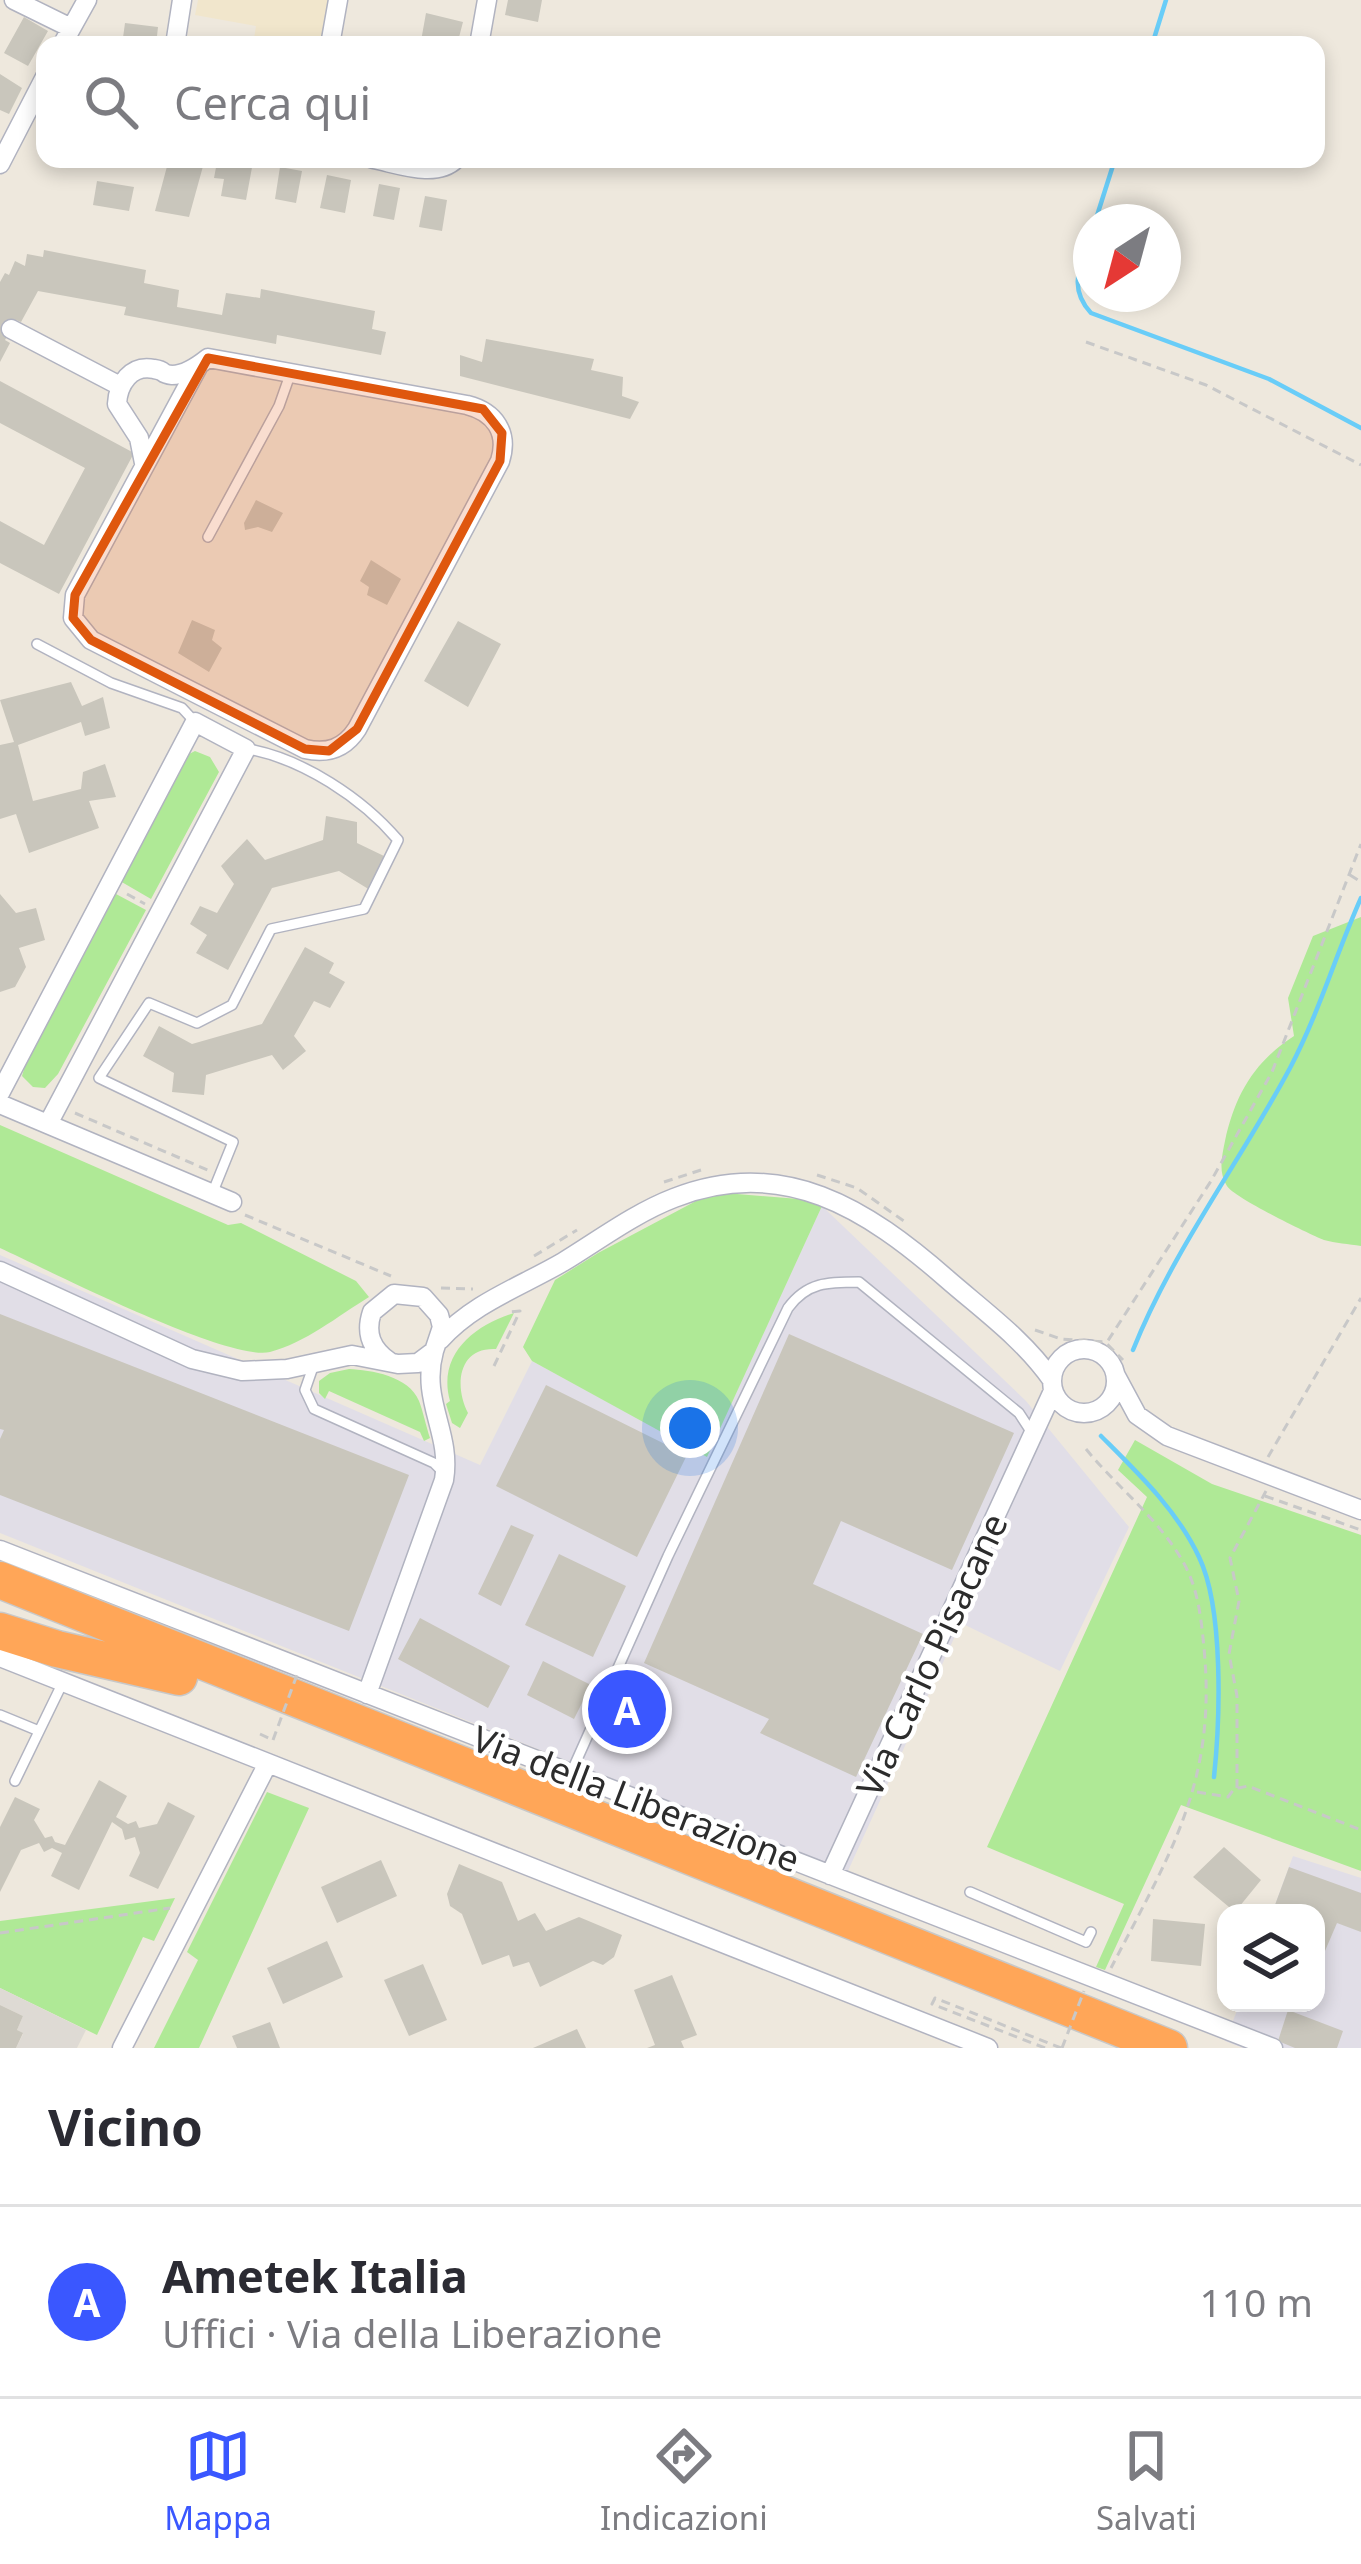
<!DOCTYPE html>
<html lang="it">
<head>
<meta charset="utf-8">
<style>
	body { margin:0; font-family:"Noto Sans",sans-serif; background:#f7f7f7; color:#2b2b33 }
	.controls { position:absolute; right:36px; bottom:36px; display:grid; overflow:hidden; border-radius:24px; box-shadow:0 6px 18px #0003 }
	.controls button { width:108px; height:108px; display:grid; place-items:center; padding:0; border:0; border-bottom:3px solid #e1e1e2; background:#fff; color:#2b2b33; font:60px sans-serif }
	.compass { position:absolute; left:1073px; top:204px; width:108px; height:108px; border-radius:50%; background:#fff; box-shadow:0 6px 18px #0003; rotate:216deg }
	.you { position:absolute; left:690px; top:1428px; width:42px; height:42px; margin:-30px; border:9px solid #fff; border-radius:50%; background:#1a73e8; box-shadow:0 0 0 18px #1a73e833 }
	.badge { display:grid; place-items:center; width:78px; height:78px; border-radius:50%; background:#3a57ff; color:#fff; font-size:39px; font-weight:700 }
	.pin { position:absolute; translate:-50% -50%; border:6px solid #fff; box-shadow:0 3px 12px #0006 }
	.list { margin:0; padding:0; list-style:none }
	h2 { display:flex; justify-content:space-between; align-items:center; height:156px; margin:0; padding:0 48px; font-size:51px }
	h2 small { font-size:39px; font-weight:400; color:#7c7c81 }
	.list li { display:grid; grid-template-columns:78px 1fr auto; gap:36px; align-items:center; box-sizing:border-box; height:192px; padding:0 48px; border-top:3px solid #e1e1e2 }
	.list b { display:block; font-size:45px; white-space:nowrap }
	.list p { margin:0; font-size:39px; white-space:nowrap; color:#7c7c81 }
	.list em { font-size:39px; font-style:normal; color:#7c7c81 }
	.icon { flex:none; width:66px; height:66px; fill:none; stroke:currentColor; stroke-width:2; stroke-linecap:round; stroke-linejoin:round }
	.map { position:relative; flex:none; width:1361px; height:2048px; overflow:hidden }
	.search { position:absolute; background:#fff; box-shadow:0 6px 18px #0003; left:36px; right:36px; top:36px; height:132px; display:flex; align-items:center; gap:30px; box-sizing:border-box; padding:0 42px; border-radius:24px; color:#7c7c81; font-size:45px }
	.sheet { height:348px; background:#fff }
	nav { display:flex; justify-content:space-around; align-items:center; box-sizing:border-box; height:168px; border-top:3px solid #e1e1e2; background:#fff; font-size:33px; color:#7c7c81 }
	nav a { display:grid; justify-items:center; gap:6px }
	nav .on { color:#3a57ff }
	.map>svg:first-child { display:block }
	.industrial { fill:#e1dee7 }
	.education { fill:#f1e6cc }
	.green { fill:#afe996 }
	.plaza { fill:#dedad4 }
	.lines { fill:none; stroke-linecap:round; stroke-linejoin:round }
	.stream { stroke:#69cdf8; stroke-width:4.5 }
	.building { fill:#c9c6bc }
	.lane-casing { stroke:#b1b3c0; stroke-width:12 }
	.street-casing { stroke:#b1b3c0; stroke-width:21 }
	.highway-casing { stroke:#c8c8c8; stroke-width:39 }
	.path { stroke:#c8c8c8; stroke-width:3; stroke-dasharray:9 6; stroke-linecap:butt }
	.lane { stroke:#fff; stroke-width:9 }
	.street { stroke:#fff; stroke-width:18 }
	.highway { stroke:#ffa658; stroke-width:36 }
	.path-bridge { stroke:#c8c8c8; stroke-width:3; stroke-dasharray:9 6; stroke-linecap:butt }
	.marked { fill:#df570e; fill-opacity:0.2; stroke:#df570e; stroke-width:9; stroke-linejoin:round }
	.labels { text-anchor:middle; stroke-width:9; stroke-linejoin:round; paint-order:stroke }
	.street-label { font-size:36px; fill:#2c2c2c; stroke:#fff }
</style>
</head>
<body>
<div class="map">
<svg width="1361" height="2048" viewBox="0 0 1361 2048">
	<rect width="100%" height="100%" fill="#eee8dd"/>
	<path class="industrial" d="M822 1206 1026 1401 1129 1527 1060 1671 961 1623 847 1873 0 1533V1255L480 1465 532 1361 707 1456Z
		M1293 1856 1361 1878V2048H1243L1225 2041 1240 2003H1316V1913H1272Z"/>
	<path class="education" d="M198 0H329L321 45H253L256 26 195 15Z"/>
	<path class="green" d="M195 751 210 757 219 772 151 899 120 881 189 754Z
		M116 894 146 910 58 1074 45 1088 33 1087 22 1076 25 1066Z
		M1361 917V1246C1349 1244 1335 1243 1324 1240 1309 1234 1233 1197 1227 1186 1218 1172 1222 1156 1225 1141 1235 1095 1254 1062 1294 1036L1288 998 1313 936Z
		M0 1125 228 1225 241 1223 356 1281 369 1297C338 1316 305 1343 270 1352 228 1362 48 1270 0 1248Z
		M713 1192 799 1199 822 1206 707 1457 532 1361 523 1347 555 1280 598 1253Z
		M514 1313 496 1349C458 1347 454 1386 468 1413L460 1428 452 1423 446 1404 450 1401C437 1355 474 1325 514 1313Z
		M349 1369C371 1370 409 1376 419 1401 423 1411 426 1426 430 1438L424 1441 420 1432 329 1391 325 1399 319 1393V1381L330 1373Z
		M1135 1440 1212 1484 1361 1535V1871L1181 1805 1105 1970 1096 1967 1124 1904 987 1847 1147 1497 1118 1470Z
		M267 1792 309 1808 199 2048H154L198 1960 187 1952Z
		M175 1898 154 1941 143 1937 97 2035 0 1988V1921Z"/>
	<path class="plaza" d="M0 1988 86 2030 77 2048H16L23 2034 17 2030 23 2016 0 2005Z"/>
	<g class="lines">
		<path class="stream" d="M1152 45 1166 0
			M1095 222 1115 159
			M1091 234C1081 265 1067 287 1091 313L1269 379 1361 428
			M1133 1350C1173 1250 1240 1162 1290 1068 1319 1013 1336 954 1361 898
			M1101 1436C1138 1473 1177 1510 1199 1557 1224 1609 1220 1721 1214 1777"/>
	</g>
	<path class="building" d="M508 0H542L538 22 505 15Z
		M426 13 463 22 457 45 421 41Z
		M24 17 48 31 28 66 4 53Z
		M125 23 158 27 156 45H122Z
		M0 74 22 88 9 114 0 110Z
		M169 159H205L189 217 155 211Z
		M228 159 253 162 246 200 221 196 224 179 214 178 217 162 227 164Z
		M280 167 302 171 296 203 275 199Z
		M327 175 351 180 345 213 320 208Z
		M97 181 134 187 129 211 93 205Z
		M379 184 400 188 394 220 373 216Z
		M425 196 447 200 442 231 419 227Z
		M44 250 146 270 144 283 179 290 177 307 222 315 226 293 260 298 261 289 375 311 372 329 386 332 381 355 277 335 276 344 124 315 126 307 38 291 21 322 16 320 5 340 10 343 0 362V282L5 273 9 275 15 261 25 266 27 254 43 257Z
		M486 339 594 359 591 370 623 377 622 396 639 402 630 419 460 376V355L482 362Z
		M0 381 134 453 59 594 0 563V521L44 545 85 468 0 423Z
		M256 500 283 513 272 532 258 527 245 530 244 523Z
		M371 560 401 579 387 605 367 595 369 587 360 581Z
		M192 620 215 630 212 640 222 648 209 672 178 653Z
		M458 621 501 644 468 707 424 681Z
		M71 682 82 706 103 697 110 728 85 736 81 722 18 745 33 801 81 789 83 772 105 764 116 797 89 801 99 828 29 853 16 814 0 819V745L14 742 0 700Z
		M326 816 357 822V843L384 856 370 890 339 871 272 888 228 970 196 953 207 935 190 924 200 906 217 913 234 884 221 866 247 839 265 860 323 840Z
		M0 894 16 913 36 908 45 940 19 948 26 967 15 987 0 992Z
		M305 947 334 963 329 973 345 982 330 1008 314 1001 294 1036 306 1051 283 1070 272 1055 206 1075 204 1095 172 1092 174 1073 143 1056 159 1026 192 1044 262 1024Z
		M0 1314 409 1475 349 1631 0 1495V1439L4 1430 0 1429Z
		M789 1334 1014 1433 952 1570 841 1521 813 1584 923 1634 856 1777 760 1733 769 1719 644 1663Z
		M546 1385 687 1455 637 1557 496 1486Z
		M511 1525 534 1535 501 1606 478 1594Z
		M559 1554 626 1586 593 1657 525 1625Z
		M420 1618 510 1666 488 1708 398 1659Z
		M543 1661 591 1685 574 1719 527 1695Z
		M628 1668 657 1681 626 1749 596 1736Z
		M99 1780 127 1796 116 1817 128 1824 136 1821 139 1828 157 1824 168 1802 195 1816 158 1889 129 1876 140 1853 135 1837 125 1840 122 1829 112 1822 79 1890 51 1876 62 1853 52 1848 44 1852 39 1843 21 1850 0 1892V1827L15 1797 40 1809 34 1820 45 1838 52 1836 55 1842 65 1845Z
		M1224 1847 1261 1880 1235 1912 1193 1877Z
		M381 1860 397 1896 337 1923 321 1887Z
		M459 1864 502 1882 518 1921 535 1913 546 1931 579 1917 622 1935 614 1957 603 1965 593 1961 540 1987 529 1962 513 1967 509 1955 482 1965 462 1914 450 1906 447 1894Z
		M1289 1867 1361 1893V1932L1337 1923 1322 1958 1316 1955V1913H1272Z
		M1153 1919 1205 1924 1201 1966 1151 1961Z
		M327 1941 343 1977 283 2004 267 1968Z
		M423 1964 447 2020 409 2036 384 1980Z
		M672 1975 697 2035 681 2041 684 2048H647L655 2045 634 1990Z
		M0 2005 23 2016 17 2030 23 2033 16 2048H0Z
		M1288 2010 1343 2031 1337 2048H1295L1278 2041Z
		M270 2022 280 2048H237L232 2036Z
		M577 2029 586 2048H533Z"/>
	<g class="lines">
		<g class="lane-casing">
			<path id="lane" d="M208 537 279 406 291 372
				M37 644 111 683 182 708 195 722
				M212 1194 233 1142 99 1078 149 1003 197 1023 232 1005 271 929 364 909 398 840C362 798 303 759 248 749
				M313 1367 305 1390 314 1409 434 1463 441 1470
				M0 1715 39 1731
				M571 1773 668 1556 788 1308C807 1282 828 1282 859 1282L1019 1413 1034 1436
				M15 1781 63 1682
				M970 1892 1086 1942 1091 1932"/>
		</g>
		<g class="street-casing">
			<path id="street" d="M14 0 71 28
				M62 45 87 0
				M175 45 182 0
				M330 45 338 0
				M479 45 487 0
				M373 159C399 164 436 179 456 159
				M0 164 45 77
				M11 329 120 386
				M144 463 139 438 117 404C118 384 131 364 154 369 167 371 160 374 172 375 185 375 198 366 208 358L467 405C495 412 509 433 500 461L357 729C344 749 327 754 305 749L91 640 73 618 75 595 199 365
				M0 1093 195 722 246 749 48 1124
				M0 1104 232 1202
				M0 1271 192 1359 242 1371 287 1369 352 1355 398 1364 418 1363 434 1351 442 1327 439 1315 423 1297 394 1294 372 1312C365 1333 371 1349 390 1362
				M440 1340C473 1303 520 1287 563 1262 599 1240 635 1213 674 1198 783 1155 867 1209 947 1279 985 1312 1023 1339 1052 1380
				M1052 1381a32 32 0 1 1 64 0a32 32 0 1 1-64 0Z
				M1116 1376 1137 1415 1167 1436 1361 1510
				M0 1550 1273 2048
				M0 1657 988 2048
				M367 1694 444 1480C452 1432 420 1401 434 1351
				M830 1875 1053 1391
				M122 2048 268 1763"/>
		</g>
		<g class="highway-casing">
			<path id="highway" d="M0 1580 1169 2048
				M0 1631 57 1649 179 1677"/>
		</g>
		<path class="path" d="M1086 342 1206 385 1361 465
			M1350 875 1361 882
			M127 894 145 904
			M75 1113 210 1171
			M817 1175 857 1188 908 1224
			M664 1182 701 1170
			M245 1215 391 1276
			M534 1256 577 1230
			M441 1288 473 1289
			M1035 1330 1061 1339 1105 1342 1123 1360
			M1100 1353 1211 1181 1272 1072 1361 844
			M494 1366 520 1311 508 1312
			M1086 1449C1117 1487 1157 1517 1182 1560 1198 1587 1201 1617 1204 1648 1217 1782 1170 1854 1111 1968
			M1268 1457 1361 1298
			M1265 1496 1361 1530
			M260 1734 273 1740
			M1237 1788V1696L1229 1654 1239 1601 1230 1558 1266 1491
			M1197 1792 1228 1797 1234 1789 1248 1786 1361 1830
			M0 1933 170 1908
			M1045 2048 932 2004 935 1998 1061 2048"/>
		<use href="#lane" class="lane"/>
		<use href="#street" class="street"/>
		<use href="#highway" class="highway"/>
		<path class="path-bridge" d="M273 1740 298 1672
			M1062 2048 1084 1991"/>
	</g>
	<path class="marked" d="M208 358 483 409 502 433 500 461 357 729 329 751 305 749 91 640 73 618 75 595Z"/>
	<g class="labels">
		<g class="street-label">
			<text transform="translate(932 1655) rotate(-65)" y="13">Via Carlo Pisacane</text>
			<text transform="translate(636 1799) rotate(21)" y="13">Via della Liberazione</text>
		</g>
	</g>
</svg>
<div class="controls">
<button><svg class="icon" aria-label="layers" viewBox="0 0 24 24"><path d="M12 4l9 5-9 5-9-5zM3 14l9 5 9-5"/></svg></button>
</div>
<svg class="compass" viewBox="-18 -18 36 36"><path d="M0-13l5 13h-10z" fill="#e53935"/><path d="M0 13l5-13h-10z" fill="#7c7c81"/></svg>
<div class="you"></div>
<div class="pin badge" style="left:627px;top:1709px">A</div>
<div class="search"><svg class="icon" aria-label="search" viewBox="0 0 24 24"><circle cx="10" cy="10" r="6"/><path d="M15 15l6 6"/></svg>Cerca qui</div>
</div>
<section class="sheet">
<h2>Vicino<small></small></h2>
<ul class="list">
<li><span class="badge">A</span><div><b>Ametek Italia</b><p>Uffici · Via della Liberazione</p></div><em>110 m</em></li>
</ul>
</section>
<nav>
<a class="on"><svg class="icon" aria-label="map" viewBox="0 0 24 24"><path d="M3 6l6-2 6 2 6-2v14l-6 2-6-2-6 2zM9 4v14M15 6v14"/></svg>Mappa</a>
<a><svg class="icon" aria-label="directions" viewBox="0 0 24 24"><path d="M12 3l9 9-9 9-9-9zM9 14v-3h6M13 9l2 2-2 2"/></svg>Indicazioni</a>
<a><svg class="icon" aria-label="saved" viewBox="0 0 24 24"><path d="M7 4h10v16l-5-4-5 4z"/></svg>Salvati</a>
</nav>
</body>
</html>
